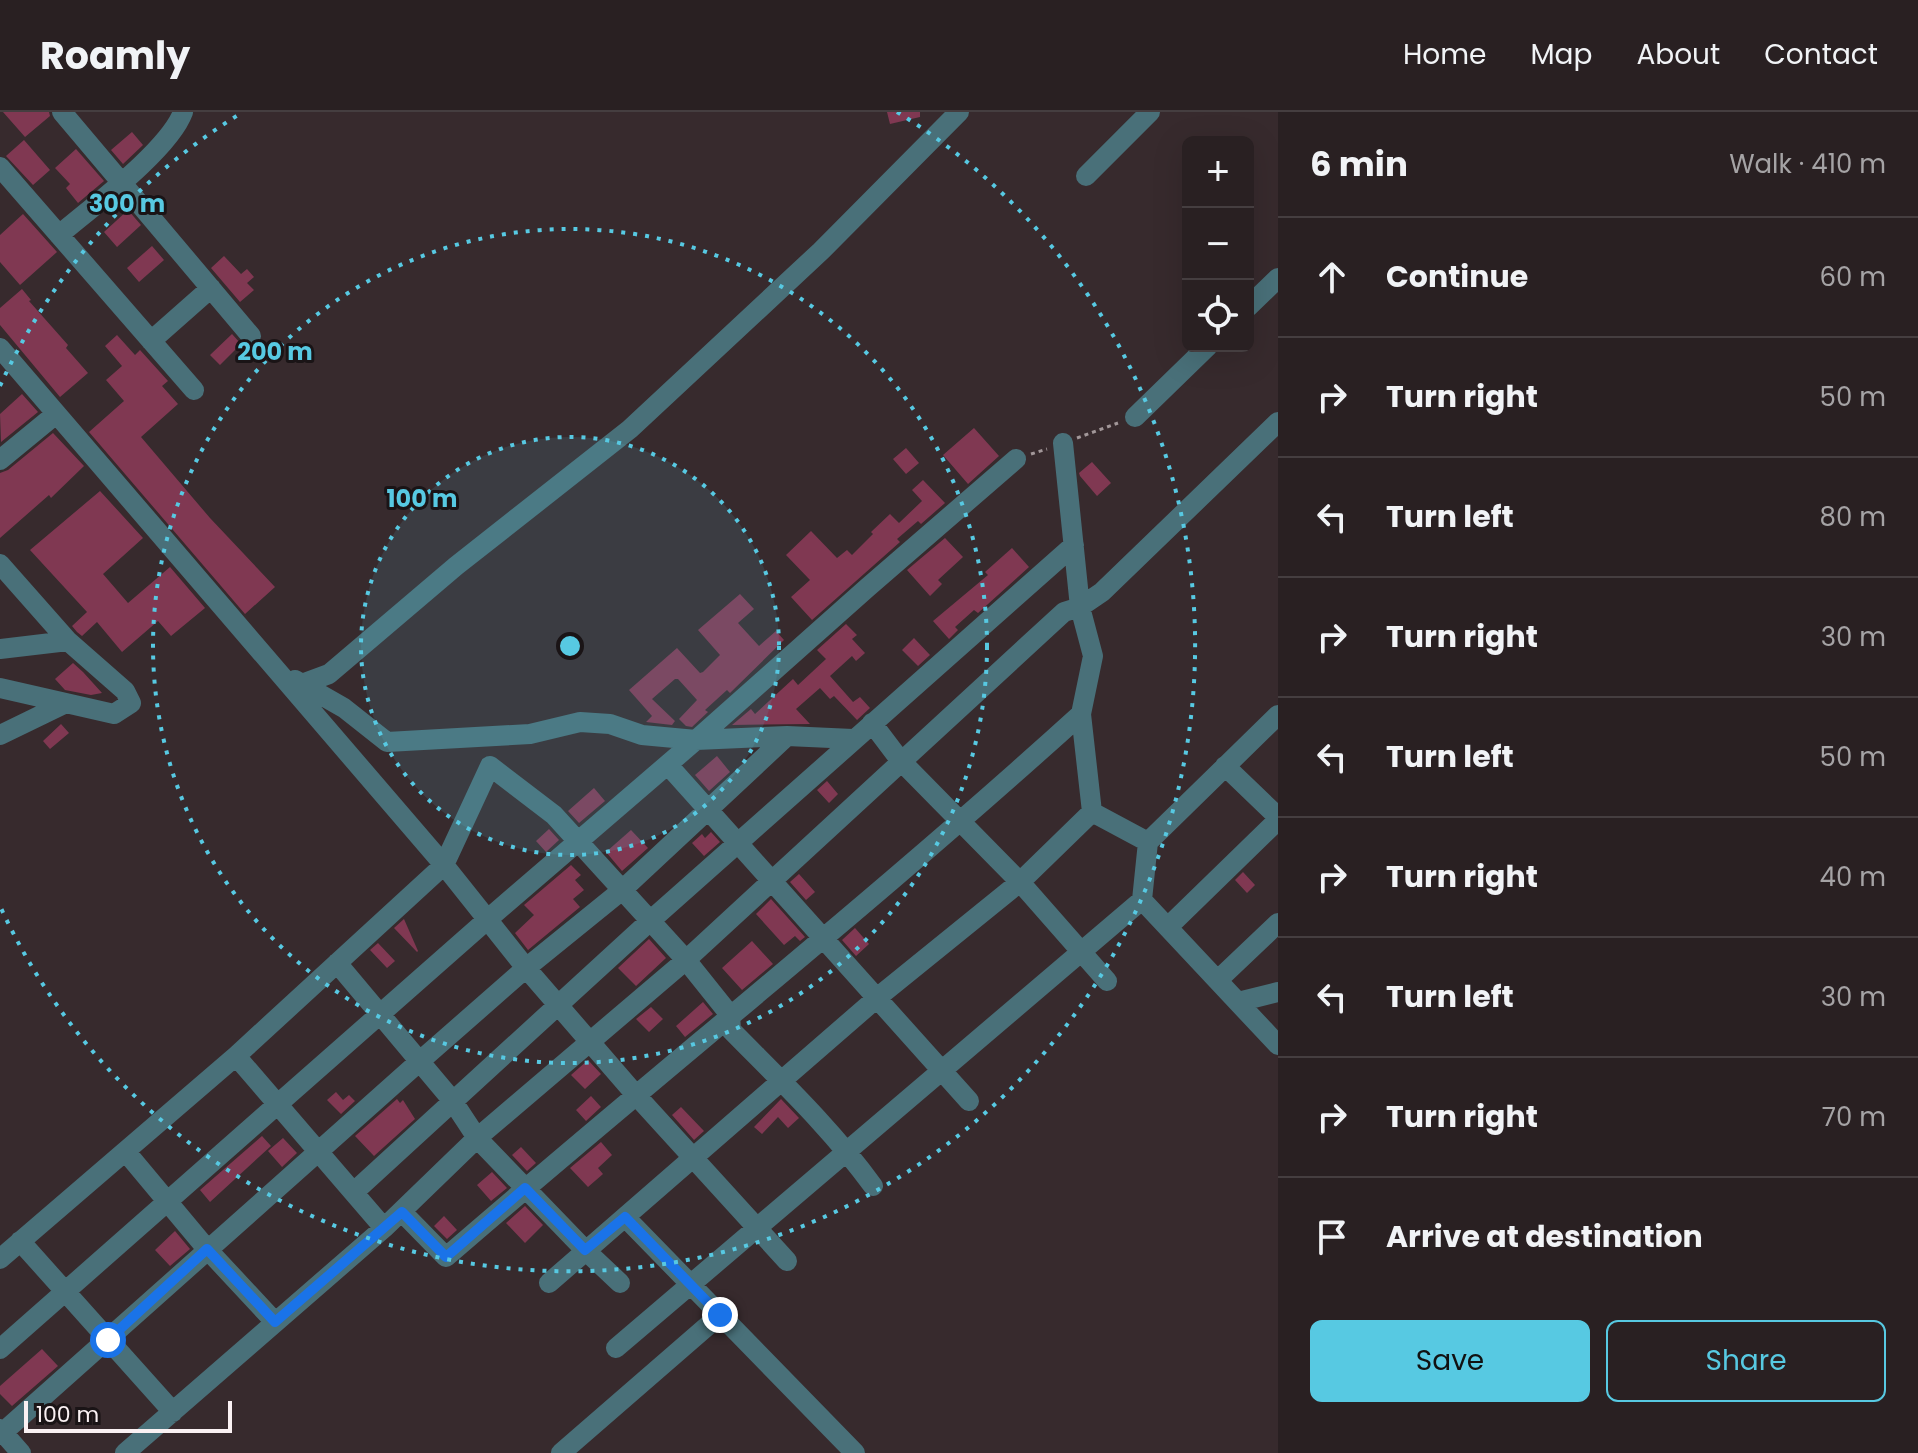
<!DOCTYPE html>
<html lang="en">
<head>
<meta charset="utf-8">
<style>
	body { margin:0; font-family:Poppins,sans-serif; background:#31282a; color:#f1f3f6 }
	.controls { position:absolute; right:24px; top:24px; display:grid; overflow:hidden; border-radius:12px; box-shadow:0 8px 32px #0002 }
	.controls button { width:72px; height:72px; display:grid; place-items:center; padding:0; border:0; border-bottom:2px solid #453e40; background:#292022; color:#f1f3f6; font:40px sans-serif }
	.scale { position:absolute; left:24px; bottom:20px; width:208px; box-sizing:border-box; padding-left:8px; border:4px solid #faf1f3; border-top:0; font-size:22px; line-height:28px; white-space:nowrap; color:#faf1f3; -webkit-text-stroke:6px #1a1416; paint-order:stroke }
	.stop { position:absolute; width:24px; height:24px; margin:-18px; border:6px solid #1a73e8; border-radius:50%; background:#fff }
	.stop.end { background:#1a73e8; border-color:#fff; box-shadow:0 2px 8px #0008 }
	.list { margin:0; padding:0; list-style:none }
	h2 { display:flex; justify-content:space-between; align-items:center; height:104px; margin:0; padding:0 32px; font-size:34px }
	h2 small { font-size:26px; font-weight:400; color:#a5a3a5 }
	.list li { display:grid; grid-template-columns:52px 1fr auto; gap:24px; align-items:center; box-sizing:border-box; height:120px; padding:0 32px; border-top:2px solid #453e40 }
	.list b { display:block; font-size:30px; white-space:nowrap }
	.list em { font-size:26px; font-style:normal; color:#a5a3a5 }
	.actions { display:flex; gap:16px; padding:24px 32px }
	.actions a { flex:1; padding:18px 0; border:2px solid #57c9e2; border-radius:12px; text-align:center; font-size:28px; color:#57c9e2 }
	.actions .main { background:#57c9e2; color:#111 }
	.icon { flex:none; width:44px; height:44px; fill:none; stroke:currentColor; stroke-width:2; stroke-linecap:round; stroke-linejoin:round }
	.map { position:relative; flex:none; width:1278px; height:1341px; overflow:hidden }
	header { display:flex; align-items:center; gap:48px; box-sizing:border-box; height:112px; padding:0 40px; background:#292022; border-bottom:2px solid #453e40 }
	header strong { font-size:38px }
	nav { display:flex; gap:44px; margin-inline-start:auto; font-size:28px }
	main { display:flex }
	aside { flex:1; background:#292022 }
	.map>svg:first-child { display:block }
	.building { fill:#803852 }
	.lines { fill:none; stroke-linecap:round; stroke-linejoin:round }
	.path { stroke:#a29799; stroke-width:3; stroke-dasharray:4 4; stroke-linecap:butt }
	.minor { stroke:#497079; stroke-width:20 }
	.route { stroke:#1a73e8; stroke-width:10 }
	.ring { fill:none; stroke:#57c9e2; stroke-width:4; stroke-dasharray:4 8 }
	.centre { fill:#57c9e2; stroke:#1a1416; stroke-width:4 }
	.ring-label { font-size:24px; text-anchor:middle; font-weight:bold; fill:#57c9e2; stroke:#1a1416; stroke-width:6; stroke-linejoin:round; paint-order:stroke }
</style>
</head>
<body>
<header>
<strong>Roamly</strong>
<nav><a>Home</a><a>Map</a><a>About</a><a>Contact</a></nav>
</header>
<main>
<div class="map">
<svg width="1278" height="1341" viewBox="0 0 1278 1341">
	<rect width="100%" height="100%" fill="#372a2d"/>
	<path class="building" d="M3 0H49L50 4 25 25Z
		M887 0H920V5L890 12Z
		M132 20 143 33 123 52 111 38Z
		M24 28 50 58 33 73 6 44Z
		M76 37 104 69 78 91 66 76 70 72 55 56Z
		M128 98 141 113 117 135 104 120Z
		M23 102 57 140 20 173 0 150V123Z
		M152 134 164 148 139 170 127 156Z
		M224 144 241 162 247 157 254 165 247 171 254 178 240 190 211 156Z
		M22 177 31 188 29 189 68 233 66 236 88 261 60 285 0 213V196Z
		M232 222 241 232 220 253 210 243Z
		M117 223 135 243 140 238 168 269 162 274 178 292 141 325 210 406 275 475 245 502 89 320 124 289 106 268 122 254 105 234Z
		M22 282 38 300 1 330 0 302Z
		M974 316 999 344 968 372 943 343Z
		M53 321 84 354 51 386 49 383 0 426V361L8 358Z
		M906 336 919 351 906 362 893 347Z
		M1092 350 1111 371 1097 384 1080 364 1079 361Z
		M923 368 945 391 921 412 918 409 897 427 900 430 812 508 791 485 810 468 786 443 811 419 837 446 847 438 852 443 873 422 871 420 890 402 899 411 922 389 912 378Z
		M100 379 143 426 103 462 128 491 170 455 205 496 171 524 158 509 122 540 97 510 82 524 77 520 72 514 87 500 30 438Z
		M945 426 963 445 938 468 942 472 930 484 907 458Z
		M1012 436 1029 455 978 501 974 498 955 515 958 518 949 527 933 509 988 463 985 460Z
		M740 482 754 497 738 511 759 534 776 519 784 528 730 581 727 578 705 598 708 600 692 615 686 614 679 607 697 588 678 567H675L652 587 675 609 672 613 646 610 652 604 629 578 677 536 700 561 703 560 720 543 698 518Z
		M846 512 857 523 852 527 865 541 856 549 852 544 830 564 853 590 860 585 870 596 857 608 834 584 830 587 820 576 796 597 810 612 732 613 751 597 755 602 793 567 798 573 826 547 817 538Z
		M914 526 930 543 918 554 902 538Z
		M73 551 83 560 102 581 91 583 65 578 55 567Z
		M61 612 69 621 50 637 43 629Z
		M717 644 730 660 709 679 695 663Z
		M827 669 838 682 829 691 817 678Z
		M594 676 605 689 579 711 568 699Z
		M549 717 559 728 546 740 536 729Z
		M631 718 648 736 622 759 606 740Z
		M711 720 720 730 704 744 692 731 702 722 705 726Z
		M571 753 581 763 575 768 584 778 573 787 580 795 528 838 515 821 534 803 524 793Z
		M1243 760 1255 773 1247 781 1235 768Z
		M799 762 815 780 806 788 790 770Z
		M771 787 805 825 800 829 795 824 784 833 756 802Z
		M404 807 418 839 417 840 394 816Z
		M855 816 869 832 856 844 842 828Z
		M649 827 666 846 636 874 618 856Z
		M752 829 773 852 742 878 722 856Z
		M378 831 395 849 387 856 370 838Z
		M703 890 713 902 685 925 676 914Z
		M651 895 663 907 649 920 636 907Z
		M588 948 601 962 585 977 571 963Z
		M336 980 343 988 349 983 355 989 341 1002 327 988Z
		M591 984 601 995 586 1009 576 998Z
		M397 987 400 991 403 988 415 1007 374 1044 355 1024Z
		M781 987 799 1006 788 1016 778 1005 762 1022 754 1015Z
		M681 995 704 1019 694 1028 672 1003Z
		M262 1024 271 1034 210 1090 200 1078Z
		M283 1026 297 1041 282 1055 268 1039Z
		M601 1030 612 1043 598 1056 603 1062 588 1075 570 1056Z
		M521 1035 536 1051 527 1059 512 1043Z
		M492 1060 507 1076 491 1089 477 1073Z
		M525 1094 543 1113 525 1131 506 1111Z
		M444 1104 457 1118 447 1127 434 1114Z
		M175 1119 190 1137 170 1154 155 1138Z
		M42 1237 58 1254 12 1294 0 1282V1274Z"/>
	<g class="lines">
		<path class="path" d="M1077 326 1118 311
			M1031 342 1047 337"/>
		<path class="minor" d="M62 0 251 224
			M0 55 194 278
			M1086 64 1150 0
			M59 123C92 95 169 38 183 0
			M1248 195 1278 166
			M151 229 211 176
			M0 236 444 753 526 856 635 982 787 1149
			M1135 305 1208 234
			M1063 331 1080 495 1093 544 1081 602 1092 700 1148 730
			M0 348 56 302
			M0 452 68 529 125 579 131 591 114 602 0 576
			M0 537 68 529
			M295 568 344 596 387 630 530 622 580 610 610 612 642 623 696 628 787 624 853 627
			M302 572 329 562 456 454 630 317 821 139 959 0
			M872 611 900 648 1020 770 1107 869
			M0 623 66 591
			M668 653 969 989
			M1225 654 1278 705
			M1142 788 1278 933
			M1168 815 1278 708
			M337 851 452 988 477 1026 585 1138 620 1171
			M1218 868 1278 811
			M1238 890 1278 880
			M236 944 384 1116
			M126 1040 207 1137 275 1210
			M354 1080 650 809 1074 433
			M402 1100 446 1145C657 962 875 789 1081 602
			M625 1105 855 1341
			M20 1129 173 1300
			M0 1147 236 944 444 753 490 654 554 703 686 848 730 903 731 918C781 969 831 1016 873 1074
			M549 1171 878 885 1020 770 1092 700
			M616 1236 1142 788 1148 730 1278 603
			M0 1237 488 807 696 628 867 476 1016 347
			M0 1317 21 1341
			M0 1323 420 949 526 856 621 779 787 624
			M125 1341 384 1116 477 1026 686 848 1064 500 1080 495 1102 480 1278 310
			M561 1341 720 1203"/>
	</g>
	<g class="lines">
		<path class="route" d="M108 1228 207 1137 275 1210 402 1100 446 1145 525 1076 585 1138 625 1105 720 1203"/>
	</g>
	<circle cx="570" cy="534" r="209" fill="#57c9e2" fill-opacity=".12"/>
	<g class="ring">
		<circle cx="570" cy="534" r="209"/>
		<circle cx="570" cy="534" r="417"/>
		<path d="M0 274A626 626 0 0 1 243 0M897 0A626 626 0 1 1 0 794"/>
	</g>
	<circle cx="570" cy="534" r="12" class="centre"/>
	<g class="ring-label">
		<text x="127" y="100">300 m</text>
		<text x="275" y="248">200 m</text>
		<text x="422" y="395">100 m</text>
	</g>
</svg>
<div class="controls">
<button>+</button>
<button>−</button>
<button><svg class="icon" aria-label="locate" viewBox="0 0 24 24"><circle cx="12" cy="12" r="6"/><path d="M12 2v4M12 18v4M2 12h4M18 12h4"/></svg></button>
</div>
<div class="scale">100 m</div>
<div class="stop" style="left:108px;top:1228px"></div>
<div class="stop end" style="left:720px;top:1203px"></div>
</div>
<aside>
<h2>6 min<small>Walk · 410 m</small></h2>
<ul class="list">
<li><svg class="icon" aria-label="ahead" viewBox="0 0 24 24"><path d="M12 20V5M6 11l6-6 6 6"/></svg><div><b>Continue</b></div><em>60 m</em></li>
<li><svg class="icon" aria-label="right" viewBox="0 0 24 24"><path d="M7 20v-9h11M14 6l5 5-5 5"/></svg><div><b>Turn right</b></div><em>50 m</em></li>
<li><svg class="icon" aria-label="left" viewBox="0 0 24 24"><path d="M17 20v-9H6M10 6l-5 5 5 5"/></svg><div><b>Turn left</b></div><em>80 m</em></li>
<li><svg class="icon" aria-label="right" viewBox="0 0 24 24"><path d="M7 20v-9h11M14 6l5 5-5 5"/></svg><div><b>Turn right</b></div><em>30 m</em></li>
<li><svg class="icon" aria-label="left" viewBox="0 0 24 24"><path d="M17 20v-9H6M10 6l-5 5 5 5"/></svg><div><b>Turn left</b></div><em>50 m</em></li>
<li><svg class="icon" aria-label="right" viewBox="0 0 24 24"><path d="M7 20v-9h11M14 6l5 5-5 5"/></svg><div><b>Turn right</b></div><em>40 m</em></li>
<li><svg class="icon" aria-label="left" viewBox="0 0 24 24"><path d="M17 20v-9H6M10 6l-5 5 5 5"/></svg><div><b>Turn left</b></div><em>30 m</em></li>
<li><svg class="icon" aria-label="right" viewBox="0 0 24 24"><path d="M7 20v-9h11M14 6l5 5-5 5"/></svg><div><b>Turn right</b></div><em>70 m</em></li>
<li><svg class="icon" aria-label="arrive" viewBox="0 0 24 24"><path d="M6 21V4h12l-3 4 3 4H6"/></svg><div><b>Arrive at destination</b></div></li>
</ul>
<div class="actions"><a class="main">Save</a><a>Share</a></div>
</aside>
</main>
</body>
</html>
